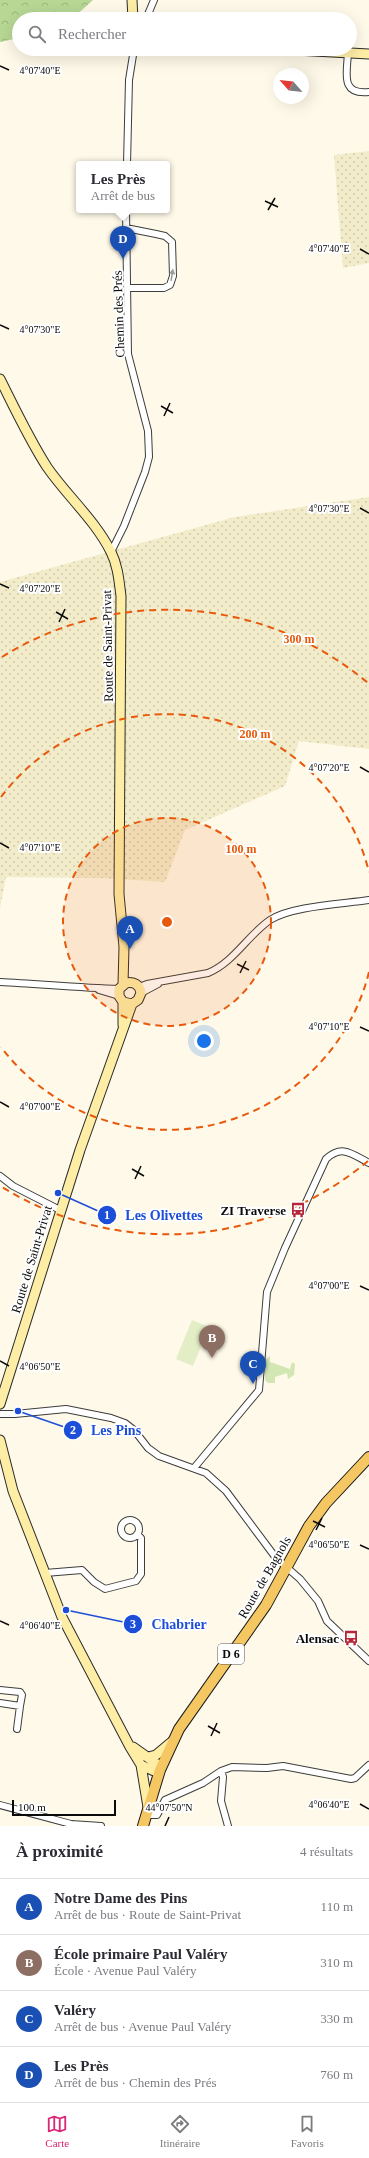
<!DOCTYPE html>
<html lang="fr">
<head>
<meta charset="utf-8">
<style>
	body { margin:0; font-family:"Times New Roman",serif; background:#f7f7f7; color:#2b2b33 }
	.compass { position:absolute; left:273px; top:68px; width:36px; height:36px; border-radius:50%; background:#fff; box-shadow:0 4px 16px #0002; rotate:297deg }
	.scale { position:absolute; left:12px; bottom:10px; width:104px; box-sizing:border-box; padding-left:4px; border:2px solid #0a0a0a; border-top:0; font-size:11px; line-height:14px; white-space:nowrap; color:#0a0a0a; -webkit-text-stroke:3px #fff; paint-order:stroke }
	.you { position:absolute; left:204px; top:1041px; width:14px; height:14px; margin:-10px; border:3px solid #fff; border-radius:50%; background:#1a73e8; box-shadow:0 0 0 6px #1a73e833 }
	.badge { display:grid; place-items:center; width:26px; height:26px; border-radius:50%; background:#db2777; color:#fff; font-size:13px; font-weight:700 }
	.pin { position:absolute; translate:-50% -33px; filter:drop-shadow(0 1px 2px #0008) }
	.pin::after { content:''; position:absolute; top:21px; width:14px; height:12px; background:inherit; clip-path:polygon(0 0,100% 0,50% 100%) }
	.popup { position:absolute; left:76px; top:161px; width:94px; height:52px; box-sizing:border-box; display:grid; place-content:center; border-radius:4px; background:#fff; filter:drop-shadow(0 1px 3px #0005); font-size:13px; white-space:nowrap; color:#7c7c81 }
	.popup b { font-size:15px; color:#2b2b33 }
	.popup::after { content:''; position:absolute; left:50%; top:100%; margin-left:-8px; border:8px solid transparent; border-top-color:#fff }
	.list { margin:0; padding:0; list-style:none }
	h2 { display:flex; justify-content:space-between; align-items:center; height:52px; margin:0; padding:0 16px; font-size:17px }
	h2 small { font-size:13px; font-weight:400; color:#7c7c81 }
	.list li { display:grid; grid-template-columns:26px 1fr auto; gap:12px; align-items:center; box-sizing:border-box; height:56px; padding:0 16px; border-top:1px solid #e1e1e2 }
	.list b { display:block; font-size:15px; white-space:nowrap }
	.list p { margin:0; font-size:13px; white-space:nowrap; color:#7c7c81 }
	.list em { font-size:13px; font-style:normal; color:#7c7c81 }
	.icon { flex:none; width:22px; height:22px; fill:none; stroke:currentColor; stroke-width:2; stroke-linecap:round; stroke-linejoin:round }
	.map { position:relative; flex:none; width:369px; height:1826px; overflow:hidden }
	.search { position:absolute; background:#fff; box-shadow:0 4px 16px #0002; left:12px; right:12px; top:12px; height:44px; display:flex; align-items:center; gap:10px; box-sizing:border-box; padding:0 14px; border-radius:22px; color:#7c7c81; font-size:15px }
	.sheet { height:276px; background:#fff }
	nav { display:flex; justify-content:space-around; align-items:center; box-sizing:border-box; height:56px; border-top:1px solid #e1e1e2; background:#fff; font-size:11px; color:#7c7c81 }
	nav a { display:grid; justify-items:center; gap:2px }
	nav .on { color:#db2777 }
	.map>svg:first-child { display:block }
	.farmland { fill:url(#farmland-dots) }
	.grass { fill:#d2e7b4 }
	.forest { fill:url(#forest-crowns) }
	.pitch { fill:#e3eec6 }
	.lines { fill:none; stroke-linecap:round; stroke-linejoin:round }
	.street-casing { stroke:#3d3d3d; stroke-width:8 }
	.secondary-casing { stroke:#2c2c2c; stroke-width:11 }
	.primary-casing { stroke:#1b1b1b; stroke-width:12 }
	.street { stroke:#fff; stroke-width:6 }
	.secondary { stroke:#fdeda5; stroke-width:9 }
	.primary { stroke:#f5c762; stroke-width:10 }
	.oneway { fill:#9d9d9d }
	.ticks { fill:none; stroke:#0a0a0a; stroke-width:1.5 }
	.ring { fill:none; stroke:#e8590c; stroke-width:2; stroke-dasharray:7 5 }
	.labels { text-anchor:middle; stroke-width:4; stroke-linejoin:round; paint-order:stroke }
	.shield { fill:#fff; stroke:#545454; stroke-width:1 }
	.shield-label { font-size:12px; font-weight:bold; fill:#0a0a0a }
	.street-label { font-size:13px; fill:#0a0a0a; stroke:#fff }
	.poi-label { font-size:13px; font-weight:bold; fill:#0a0a0a; stroke:#fff; text-anchor:end }
	.ticks-label { font-size:10px; text-anchor:middle; fill:#0a0a0a; stroke:#fff; stroke-width:4; stroke-linejoin:round; paint-order:stroke }
	.centre { fill:#e8590c; stroke:#fff; stroke-width:2 }
	.ring-label { font-size:12px; text-anchor:middle; font-weight:bold; fill:#e8590c; stroke:#fff; stroke-width:4; stroke-linejoin:round; paint-order:stroke }
	.leader { fill:none; stroke:#1d4ed8; stroke-width:1.5 }
	.callout-dot { fill:#1d4ed8; stroke:#fff; stroke-width:1.5 }
	.mark-label { font-size:12px; text-anchor:middle; font-weight:bold; fill:#fff }
	.callout-label { font-size:14px; text-anchor:middle; font-weight:bold; fill:#1d4ed8; stroke:#fff; stroke-width:4; stroke-linejoin:round; paint-order:stroke }
</style>
</head>
<body>
<div class="map">
<svg width="369" height="1826" viewBox="0 0 369 1826">
	<defs>
		<pattern id="farmland-dots" width="8" height="8" patternUnits="userSpaceOnUse"><rect width="8" height="8" fill="#f3ecca"/><path d="M2 2h.1M6 6h.1" fill="none" stroke="#cfc9ac" stroke-width="1.8" stroke-linecap="round"/></pattern>
		<pattern id="forest-crowns" width="20" height="18" patternUnits="userSpaceOnUse"><rect width="20" height="18" fill="#b7d794"/><path d="M2 6a3 3 0 1 1 6 0M12 15a3 3 0 1 1 6 0" fill="none" stroke="#9cb77e"/></pattern>
	</defs>
	<rect width="100%" height="100%" fill="#fef9e8"/>
	<path class="farmland" d="M369 151V263L343 268 334 155Z
		M369 497V749L299 741 285 786 185 830 165 882 103 878 6 877 0 908V582L235 517Z"/>
	<path class="grass" d="M270 1356V1362L290 1369 292 1362 295 1364 294 1375 288 1379 287 1373 275 1377V1383H268L265 1380V1360Z"/>
	<path class="forest" d="M0 0H93L72 19H19V38L0 42Z"/>
	<path class="pitch" d="M192 1320 209 1327 193 1366 176 1359Z"/>
	<g class="lines">
		<g class="street-casing">
			<path id="street" d="M146 19 154 0
				M348 53C347 73 340 95 369 92
				M127 164 129 80 134 49
				M126 228 156 234 165 236 172 242 173 276 170 285 164 288H128
				M111 552 124 526 145 472 149 457 148 431 128 354 126 210
				M0 982C40 984 80 988 119 989
				M139 987 147 984 208 973C234 962 247 936 270 920 291 906 343 904 369 900
				M99 990 119 996
				M141 993 158 984
				M0 1176 13 1186 60 1210
				M0 1414H15L66 1409 111 1418 125 1423 134 1430 148 1448 159 1456 206 1473 226 1491 276 1558 300 1579 318 1601 327 1621 369 1661
				M194 1468 259 1390 267 1292 285 1248 326 1159C342 1144 352 1154 369 1163
				M121 1529a9 9 0 1 1 18 0a9 9 0 1 1-18 0Z
				M45 1573 82 1570 94 1582 105 1589 136 1581 141 1574V1538L137 1534
				M0 1690 20 1692 22 1695 20 1706 0 1703
				M17 1729 20 1706
				M221 1771 223 1777 221 1801 228 1826
				M0 1805 71 1824 101 1826
				M146 1815H157L165 1800 203 1783 221 1771 232 1767 267 1768 283 1766 351 1779 355 1778 369 1765"/>
		</g>
		<g class="secondary-casing">
			<path id="secondary" d="M132 0 133 19
				M277 49 369 54
				M0 379C15 409 29 439 47 467 67 496 95 520 111 552 118 566 119 581 121 596L119 894 124 947 123 984
				M123 1002 132 1004 138 1000 141 993C140 985 134 981 126 983L119 989V996L123 1002V1025
				M0 1404 80 1150 132 1004
				M0 1440 13 1491 62 1617 130 1747 141 1765 148 1807
				M133 1747 157 1764 160 1770 154 1771 141 1765
				M148 1757 156 1755 174 1740"/>
		</g>
		<g class="primary-casing">
			<path id="primary" d="M143 1826 160 1770 179 1729 266 1605 309 1526 326 1503 369 1457"/>
		</g>
		<use href="#street" class="street"/>
		<use href="#secondary" class="secondary"/>
		<use href="#primary" class="primary"/>
	</g>
	<defs><path id="oneway-solid" d="M-6-.8H1V-3.2L6.5 0L1 3.2V.8H-6Z"/></defs>
	<use class="oneway" href="#oneway-solid" transform="translate(172 275) rotate(-81)"/>
	<path class="ticks" d="M0 66 9 70M265 201 278 207M268 210 275 198M360 249 369 254M0 325 9 329M161 406 173 413M164 416 170 403M360 508 369 513M0 584 9 588M56 612 68 619M59 622 65 609M360 767 369 772M0 843 9 848M237 964 249 970M240 973 246 961M360 1027 369 1031M0 1102 9 1107M132 1169 144 1176M135 1179 141 1166M360 1286 369 1290M0 1361 9 1366M313 1521 325 1527M316 1530 322 1518M360 1545 369 1549M0 1621 9 1625M208 1726 220 1733M211 1736 217 1723M360 1804 369 1809M165 1826 169 1817"/>
	<circle cx="167" cy="922" r="104" fill="#e8590c" fill-opacity=".12"/>
	<g class="ring">
		<circle cx="167" cy="922" r="104"/>
		<path d="M369 972A208 208 0 0 1 1 1047M1 797A208 208 0 0 1 369 872"/>
		<path d="M368 1161A312 312 0 0 1 2 1187M2 657A312 312 0 0 1 368 683"/>
	</g>
	<defs>
		<g id="bus-bare" transform="scale(1.2)"><path d="M-5-6H5V4H4V6H2V4H-2V6H-4V4H-5ZM-3.5-4V0h7V-4ZM-3.5 1.2v1.5H-2V1.2ZM2 1.2v1.5H3.5V1.2Z" fill="#b52738" stroke="#fff" stroke-width="2.5" paint-order="stroke"/></g>
	</defs>
	<g fill-rule="evenodd">
		<use href="#bus-bare" x="298" y="1210"/>
		<use href="#bus-bare" x="351" y="1638"/>
	</g>
	<g class="labels">
		<rect class="shield" x="218" y="1644" width="26" height="20" rx="3"/>
		<g class="shield-label">
			<text x="231" y="1658">D 6</text>
		</g>
		<g class="street-label">
			<text transform="translate(118 314) rotate(-92)" y="5">Chemin des Prés</text>
			<text transform="translate(107 646) rotate(-91)" y="5">Route de Saint-Privat</text>
			<text transform="translate(31 1259) rotate(-73)" y="5">Route de Saint-Privat</text>
			<text transform="translate(264 1577) rotate(-60)" y="5">Route de Bagnols</text>
		</g>
		<g class="poi-label">
			<text x="286" y="1215">ZI Traverse</text>
			<text x="339" y="1643">Alensac</text>
		</g>
	</g>
	<g class="ticks-label">
		<text x="40" y="74">4°07'40"E</text>
		<text x="329" y="252">4°07'40"E</text>
		<text x="40" y="333">4°07'30"E</text>
		<text x="329" y="512">4°07'30"E</text>
		<text x="40" y="592">4°07'20"E</text>
		<text x="329" y="771">4°07'20"E</text>
		<text x="40" y="851">4°07'10"E</text>
		<text x="329" y="1030">4°07'10"E</text>
		<text x="40" y="1110">4°07'00"E</text>
		<text x="329" y="1289">4°07'00"E</text>
		<text x="40" y="1370">4°06'50"E</text>
		<text x="329" y="1548">4°06'50"E</text>
		<text x="40" y="1629">4°06'40"E</text>
		<text x="329" y="1808">4°06'40"E</text>
		<text x="169" y="1811">44°07'50"N</text>
	</g>
	<circle cx="167" cy="922" r="6" class="centre"/>
	<g class="ring-label">
		<text x="299" y="643">300 m</text>
		<text x="255" y="738">200 m</text>
		<text x="241" y="853">100 m</text>
	</g>
	<path class="leader" d="M58 1193L107 1215M18 1411L73 1430M66 1610L133 1624"/>
	<g class="callout-dot">
		<circle cx="58" cy="1193" r="4"/>
		<circle cx="18" cy="1411" r="4"/>
		<circle cx="66" cy="1610" r="4"/>
		<circle cx="107" cy="1215" r="10"/>
		<circle cx="73" cy="1430" r="10"/>
		<circle cx="133" cy="1624" r="10"/>
	</g>
	<g class="mark-label">
		<text x="107" y="1219">1</text>
		<text x="73" y="1434">2</text>
		<text x="133" y="1628">3</text>
	</g>
	<g class="callout-label">
		<text x="164" y="1220">Les Olivettes</text>
		<text x="116" y="1435">Les Pins</text>
		<text x="179" y="1629">Chabrier</text>
	</g>
</svg>
<svg class="compass" viewBox="-18 -18 36 36"><path d="M0-13l5 13h-10z" fill="#e53935"/><path d="M0 13l5-13h-10z" fill="#7c7c81"/></svg>
<div class="scale">100 m</div>
<div class="you"></div>
<div class="pin badge" style="left:130px;top:949px;background:#1a4fb4">A</div>
<div class="pin badge" style="left:212px;top:1358px;background:#8d6e63">B</div>
<div class="pin badge" style="left:253px;top:1384px;background:#1a4fb4">C</div>
<div class="pin badge" style="left:123px;top:259px;background:#1a4fb4">D</div>
<div class="popup"><b>Les Près</b>Arrêt de bus</div>
<div class="search"><svg class="icon" aria-label="search" viewBox="0 0 24 24"><circle cx="10" cy="10" r="6"/><path d="M15 15l6 6"/></svg>Rechercher</div>
</div>
<section class="sheet">
<h2>À proximité<small>4 résultats</small></h2>
<ul class="list">
<li><span class="badge" style="background:#1a4fb4">A</span><div><b>Notre Dame des Pins</b><p>Arrêt de bus · Route de Saint-Privat</p></div><em>110 m</em></li>
<li><span class="badge" style="background:#8d6e63">B</span><div><b>École primaire Paul Valéry</b><p>École · Avenue Paul Valéry</p></div><em>310 m</em></li>
<li><span class="badge" style="background:#1a4fb4">C</span><div><b>Valéry</b><p>Arrêt de bus · Avenue Paul Valéry</p></div><em>330 m</em></li>
<li><span class="badge" style="background:#1a4fb4">D</span><div><b>Les Près</b><p>Arrêt de bus · Chemin des Prés</p></div><em>760 m</em></li>
</ul>
</section>
<nav>
<a class="on"><svg class="icon" aria-label="map" viewBox="0 0 24 24"><path d="M3 6l6-2 6 2 6-2v14l-6 2-6-2-6 2zM9 4v14M15 6v14"/></svg>Carte</a>
<a><svg class="icon" aria-label="directions" viewBox="0 0 24 24"><path d="M12 3l9 9-9 9-9-9zM9 14v-3h6M13 9l2 2-2 2"/></svg>Itinéraire</a>
<a><svg class="icon" aria-label="saved" viewBox="0 0 24 24"><path d="M7 4h10v16l-5-4-5 4z"/></svg>Favoris</a>
</nav>
</body>
</html>
